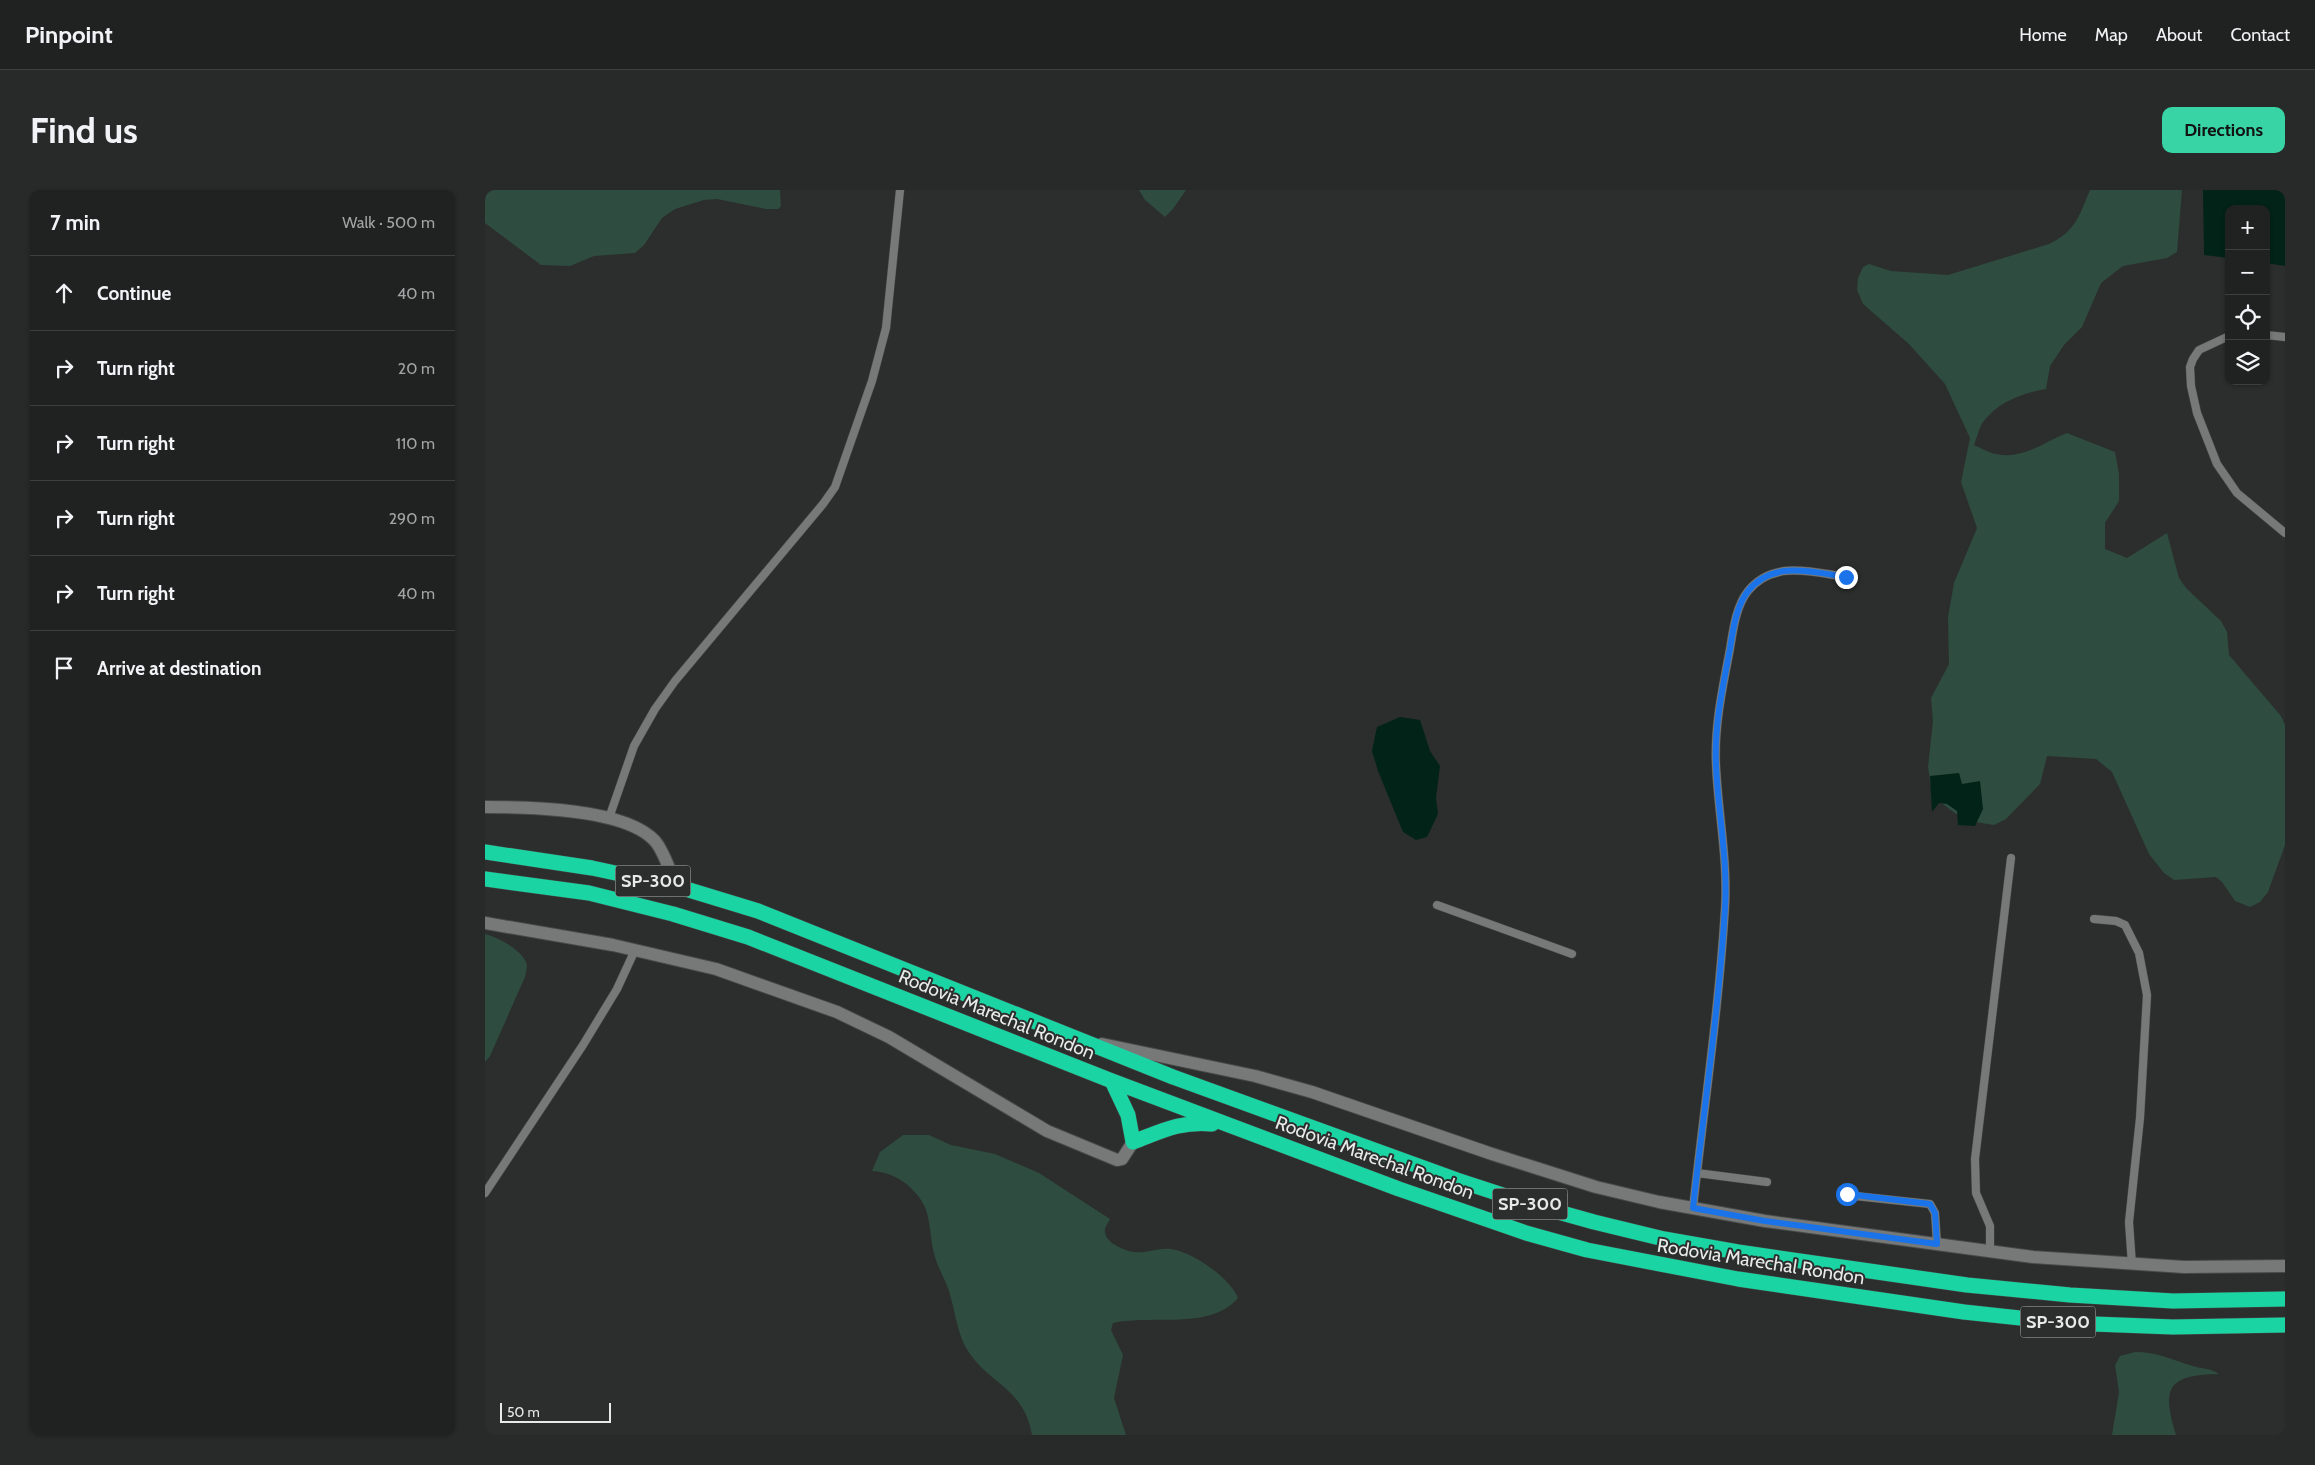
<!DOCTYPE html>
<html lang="en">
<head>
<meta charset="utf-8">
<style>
	body { margin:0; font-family:Cabin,sans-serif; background:#282a2a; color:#f1f3f6 }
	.controls { position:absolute; right:15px; top:15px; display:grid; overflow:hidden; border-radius:10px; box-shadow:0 1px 4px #0004 }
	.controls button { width:45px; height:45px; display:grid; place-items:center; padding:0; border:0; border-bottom:1px solid #3d3f3f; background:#202221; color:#f1f3f6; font:25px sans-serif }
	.scale { position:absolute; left:15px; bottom:12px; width:111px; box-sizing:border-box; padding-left:5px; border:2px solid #e8eae9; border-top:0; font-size:14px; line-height:18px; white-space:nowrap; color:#e8eae9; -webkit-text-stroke:4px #2b2e2c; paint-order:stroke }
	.stop { position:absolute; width:15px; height:15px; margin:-11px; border:4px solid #1a73e8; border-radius:50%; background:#fff }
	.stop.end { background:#1a73e8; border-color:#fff; box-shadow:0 1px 5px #0008 }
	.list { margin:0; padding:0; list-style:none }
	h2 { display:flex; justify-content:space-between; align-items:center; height:65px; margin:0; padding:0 20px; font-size:21px }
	h2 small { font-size:16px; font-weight:400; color:#a2a4a5 }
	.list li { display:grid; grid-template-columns:32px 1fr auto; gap:15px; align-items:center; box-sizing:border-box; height:75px; padding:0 20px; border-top:1px solid #3d3f3f }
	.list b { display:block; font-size:19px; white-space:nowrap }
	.list em { font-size:16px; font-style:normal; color:#a2a4a5 }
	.icon { flex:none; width:28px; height:28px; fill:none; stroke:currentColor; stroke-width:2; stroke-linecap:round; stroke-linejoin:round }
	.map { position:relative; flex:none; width:1800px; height:1245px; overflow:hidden; border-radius:10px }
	header { display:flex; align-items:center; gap:30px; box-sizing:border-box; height:70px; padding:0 25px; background:#202221; border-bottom:1px solid #3d3f3f }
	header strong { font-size:24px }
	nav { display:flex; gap:28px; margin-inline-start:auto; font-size:18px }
	.intro { display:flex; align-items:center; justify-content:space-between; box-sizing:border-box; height:120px; padding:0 30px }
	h1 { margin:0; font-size:35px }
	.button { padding:12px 22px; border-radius:10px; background:#39d4a5; color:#111; font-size:18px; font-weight:700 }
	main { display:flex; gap:30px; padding:0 30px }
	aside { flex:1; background:#202221; border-radius:10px; box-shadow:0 1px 4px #0004 }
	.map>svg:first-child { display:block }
	.green { fill:#2f4c40 }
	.water { fill:#022318 }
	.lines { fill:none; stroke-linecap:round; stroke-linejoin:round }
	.lane-casing { stroke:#464948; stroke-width:9 }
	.street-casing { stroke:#464948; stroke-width:14 }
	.highway-casing { stroke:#464948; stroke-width:16 }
	.lane { stroke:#767978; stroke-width:8 }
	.street { stroke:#767978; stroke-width:12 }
	.highway { stroke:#1ad5a3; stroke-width:15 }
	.route { stroke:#1a73e8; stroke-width:6 }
	.labels { text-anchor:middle; stroke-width:4; stroke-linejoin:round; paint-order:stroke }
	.shield { fill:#2b2e2c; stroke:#afb2b0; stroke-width:1 }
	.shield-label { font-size:18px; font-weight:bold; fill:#e8eae9 }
	.street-label { font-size:19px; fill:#e8eae9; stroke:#2b2e2c }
</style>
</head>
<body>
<header>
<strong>Pinpoint</strong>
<nav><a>Home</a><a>Map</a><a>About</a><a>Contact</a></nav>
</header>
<div class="intro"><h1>Find us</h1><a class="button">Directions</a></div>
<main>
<aside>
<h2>7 min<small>Walk · 500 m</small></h2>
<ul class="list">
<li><svg class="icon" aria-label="ahead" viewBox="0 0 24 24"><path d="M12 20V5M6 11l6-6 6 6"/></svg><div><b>Continue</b></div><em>40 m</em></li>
<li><svg class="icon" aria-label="right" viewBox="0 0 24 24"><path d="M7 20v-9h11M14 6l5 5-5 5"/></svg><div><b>Turn right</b></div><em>20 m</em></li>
<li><svg class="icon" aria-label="right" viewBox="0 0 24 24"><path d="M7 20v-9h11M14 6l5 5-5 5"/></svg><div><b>Turn right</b></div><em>110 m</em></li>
<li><svg class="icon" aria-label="right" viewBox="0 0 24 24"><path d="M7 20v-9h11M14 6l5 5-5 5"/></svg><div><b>Turn right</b></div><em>290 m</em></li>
<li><svg class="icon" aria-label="right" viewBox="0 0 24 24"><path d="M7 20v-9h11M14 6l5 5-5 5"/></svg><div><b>Turn right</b></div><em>40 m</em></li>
<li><svg class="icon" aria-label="arrive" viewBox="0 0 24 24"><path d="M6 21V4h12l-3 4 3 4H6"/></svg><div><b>Arrive at destination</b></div></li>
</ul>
</aside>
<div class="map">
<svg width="1800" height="1245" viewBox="0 0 1800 1245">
	<rect width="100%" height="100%" fill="#2b2e2c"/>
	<path class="green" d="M0 0H295L296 16 293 19H281L232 9 219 10 190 19 177 28 159 55 150 63 109 66 85 76 56 75 0 33Z
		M654 0H701L688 19 680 27 660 10Z
		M1605 0H1697L1692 62 1682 68 1638 76 1616 93 1597 137 1579 155 1565 176 1561 199C1537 203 1513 212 1498 232 1494 238 1492 248 1489 255 1496 258 1504 263 1511 264 1537 270 1559 252 1582 243L1630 262 1634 284V311L1620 333V359L1642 368 1682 343 1694 388 1701 398 1736 431 1742 442 1744 465 1796 526 1800 535V655L1783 702 1775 712 1765 717 1750 711 1737 692 1731 687 1689 690 1679 683 1664 664 1627 582 1611 569 1562 566 1555 594 1521 629 1509 635 1490 632 1471 624 1454 611 1446 596 1443 577 1448 531 1446 508 1464 474 1463 427 1469 393 1492 338 1476 292 1485 248 1460 194 1424 154 1378 114 1372 100 1373 88 1378 77 1384 74 1406 81 1463 85 1564 54C1591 41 1594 26 1605 0Z
		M0 744C13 747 39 761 42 775 42 778 41 783 40 787L5 866 0 872Z
		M418 945H444L466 955 510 964 554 983 625 1029C624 1031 621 1036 620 1039 618 1052 638 1060 648 1062 660 1064 674 1057 686 1059 708 1062 745 1088 753 1108 725 1141 667 1124 628 1133L626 1140 638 1165 629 1208 641 1245H547C539 1196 501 1194 480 1156 472 1141 469 1116 463 1098 459 1088 453 1077 450 1067 445 1051 446 1029 439 1015 428 995 409 982 387 981L395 962Z
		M1650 1162C1673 1162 1687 1170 1708 1176 1717 1179 1726 1178 1734 1184 1683 1185 1676 1197 1691 1245H1627L1634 1202 1630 1175 1635 1166Z"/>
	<path class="water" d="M1718 0H1800V76L1781 73V19H1744V68L1719 65Z
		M915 527 935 530 945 561 955 576 951 608 953 624 942 647 931 650 918 642 893 581 887 561 892 537Z
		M1474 583 1477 594 1495 591 1498 619 1490 636 1473 635 1472 621 1462 614 1454 613 1447 622 1445 586Z"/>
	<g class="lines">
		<g class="lane-casing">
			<path id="lane" d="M1781 145 1800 147
				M1744 146 1714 160 1708 169 1705 177 1706 196 1712 223 1732 274 1752 303 1800 343
				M124 628 149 556 170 519 190 491 338 314 350 297 387 191 401 138 415 0
				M952 715 1087 764
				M1609 729 1631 731 1640 735 1654 763 1662 805 1655 928 1644 1032 1647 1075
				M1212 983 1282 992
				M0 1003 98 855 132 799 150 760
				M1361 1005 1445 1014 1450 1023 1452 1054
				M1208 1018C1219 918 1234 818 1240 718 1243 669 1233 622 1231 575 1229 536 1238 496 1245 459 1248 440 1251 416 1263 401 1288 370 1327 382 1361 387
				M1505 1061V1036L1491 1003 1490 969 1526 668"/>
		</g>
		<g class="street-casing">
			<path id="street" d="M0 617C43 617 140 618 170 651 180 663 185 682 191 696
				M0 733 128 755 231 779 352 822 404 847 562 941 632 970 637 969 648 952
				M617 854 770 886 827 902 1007 964 1111 997 1174 1012 1280 1031 1548 1067 1699 1077 1800 1076"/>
		</g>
		<g class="highway-casing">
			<path id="highway" d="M0 662 107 678 191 696 273 721 688 887 972 990 1048 1015 1109 1032 1179 1049 1253 1062 1482 1095 1585 1105 1688 1111 1800 1109
				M0 689 104 703 188 724 263 747 627 891 914 999 1041 1043 1102 1060 1253 1089 1479 1122 1582 1133 1688 1137 1800 1135
				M627 891 643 925 648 952C677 941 695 931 727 934"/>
		</g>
		<use href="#lane" class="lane"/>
		<use href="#street" class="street"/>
		<use href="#highway" class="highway"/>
	</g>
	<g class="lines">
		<path class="route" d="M1361 387C1327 382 1288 370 1263 401 1251 416 1248 440 1245 459 1238 496 1229 536 1231 575 1233 622 1243 669 1240 718 1234 818 1219 918 1208 1018L1280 1031 1452 1054 1450 1023 1445 1014 1362 1004"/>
	</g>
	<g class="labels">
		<g class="shield">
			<rect x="130.5" y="675.5" width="75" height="31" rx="4"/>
			<rect x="1007.5" y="998.5" width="75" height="31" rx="4"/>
			<rect x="1535.5" y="1116.5" width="75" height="31" rx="4"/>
		</g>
		<g class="shield-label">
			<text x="168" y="697">SP-300</text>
			<text x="1045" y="1020">SP-300</text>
			<text x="1573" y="1138">SP-300</text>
		</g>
		<g class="street-label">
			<text transform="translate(512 824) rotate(22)" y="7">Rodovia Marechal Rondon</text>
			<text transform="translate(890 967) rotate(20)" y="7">Rodovia Marechal Rondon</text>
			<text transform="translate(1276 1071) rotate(9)" y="7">Rodovia Marechal Rondon</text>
		</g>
	</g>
</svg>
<div class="controls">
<button>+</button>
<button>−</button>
<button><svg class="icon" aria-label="locate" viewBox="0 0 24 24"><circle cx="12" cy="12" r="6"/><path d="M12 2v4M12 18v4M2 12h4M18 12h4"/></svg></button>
<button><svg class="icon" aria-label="layers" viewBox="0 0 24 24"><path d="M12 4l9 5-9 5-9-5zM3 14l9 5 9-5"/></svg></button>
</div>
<div class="scale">50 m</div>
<div class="stop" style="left:1362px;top:1004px"></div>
<div class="stop end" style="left:1361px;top:387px"></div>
</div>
</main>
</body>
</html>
